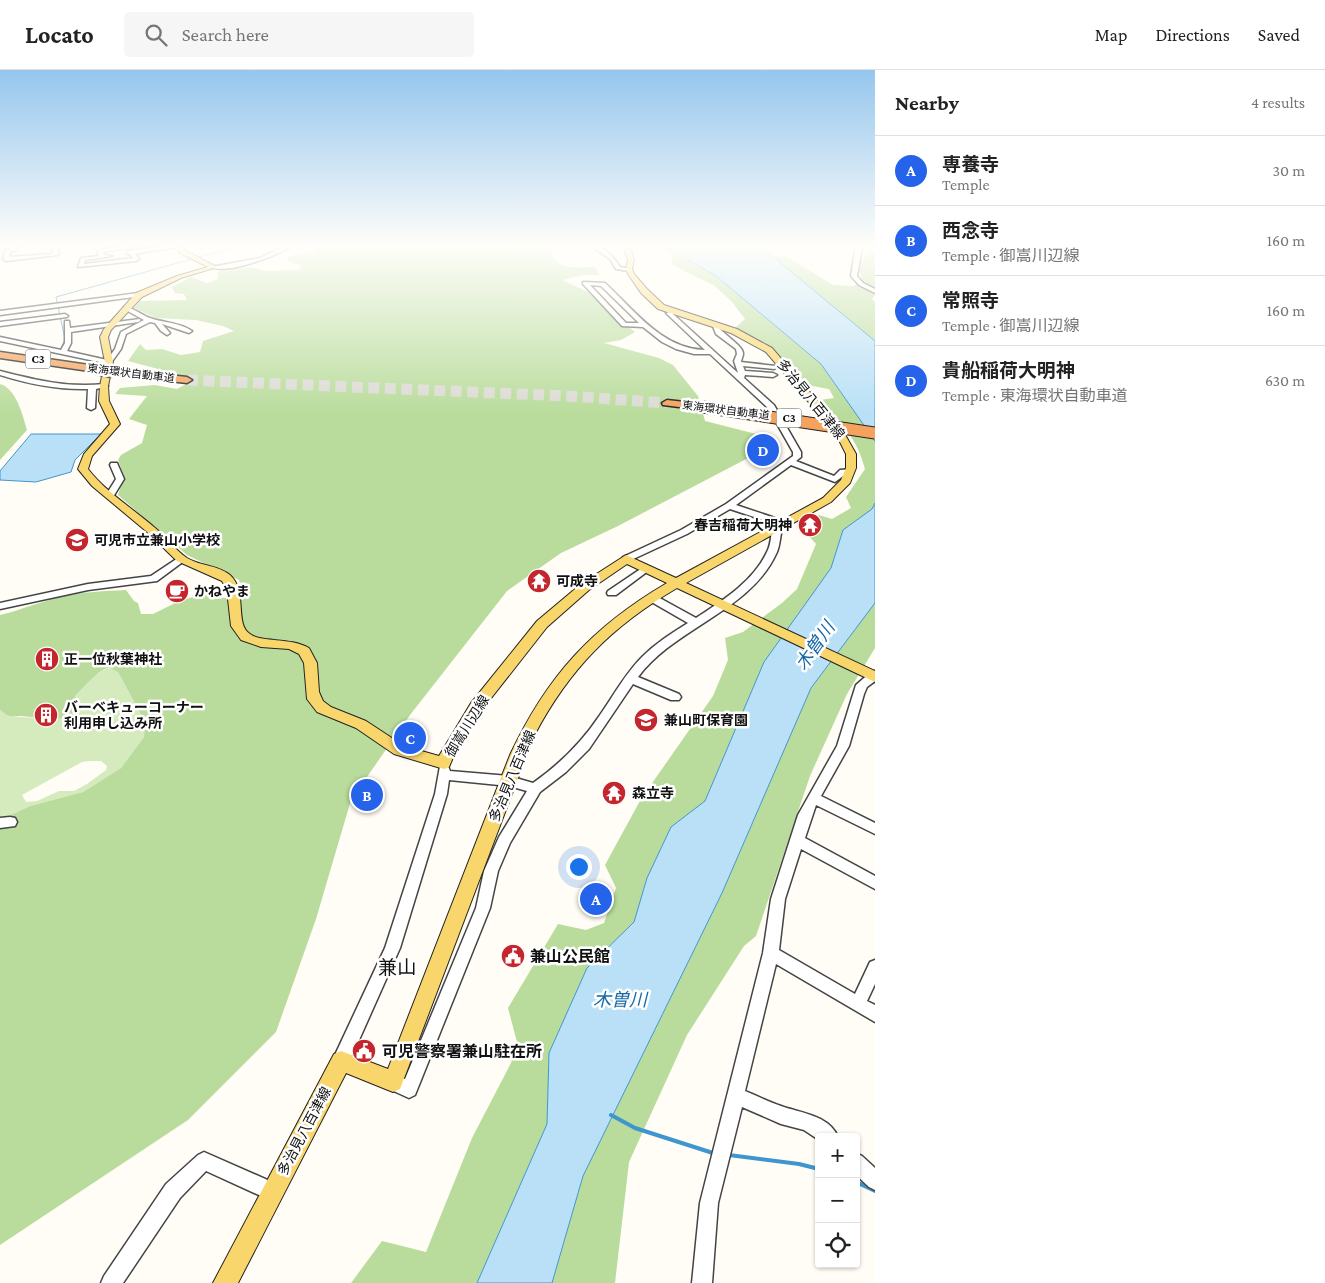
<!DOCTYPE html>
<html lang="en">
<head>
<meta charset="utf-8">
<style>
	body { margin:0; font-family:"Crimson Pro","Noto Sans JP",serif; background:#f6f6f6; color:#222 }
	.controls { position:absolute; right:15px; bottom:15px; display:grid; overflow:hidden; border-radius:5px; box-shadow:0 1px 4px #0004 }
	.controls button { width:45px; height:45px; display:grid; place-items:center; padding:0; border:0; border-bottom:1px solid #e0e0e0; background:#fff; color:#222; font:25px sans-serif }
	.you { position:absolute; left:578px; top:796px; width:18px; height:18px; margin:-12px; border:4px solid #fff; border-radius:50%; background:#1a73e8; box-shadow:0 0 0 8px #1a73e833 }
	.badge { display:grid; place-items:center; width:32px; height:32px; border-radius:50%; background:#2563eb; color:#fff; font-size:16px; font-weight:700 }
	.pin { position:absolute; translate:-50% -50%; border:2px solid #fff; box-shadow:0 1px 5px #0006 }
	.list { margin:0; padding:0; list-style:none }
	h2 { display:flex; justify-content:space-between; align-items:center; height:65px; margin:0; padding:0 20px; font-size:21px }
	h2 small { font-size:16px; font-weight:400; color:#767676 }
	.list li { display:grid; grid-template-columns:32px 1fr auto; gap:15px; align-items:center; box-sizing:border-box; height:70px; padding:0 20px; border-top:1px solid #e0e0e0 }
	.list b { display:block; font-size:19px; white-space:nowrap }
	.list p { margin:0; font-size:16px; white-space:nowrap; color:#767676 }
	.list em { font-size:16px; font-style:normal; color:#767676 }
	.icon { flex:none; width:28px; height:28px; fill:none; stroke:currentColor; stroke-width:2; stroke-linecap:round; stroke-linejoin:round }
	.map { position:relative; flex:none; width:875px; height:1213px; overflow:hidden }
	header { display:flex; align-items:center; gap:30px; box-sizing:border-box; height:70px; padding:0 25px; background:#fff; border-bottom:1px solid #e0e0e0 }
	header strong { font-size:24px }
	nav { display:flex; gap:28px; margin-inline-start:auto; font-size:18px }
	.search { width:350px; height:45px; background:#f6f6f6; display:flex; align-items:center; gap:12px; box-sizing:border-box; padding:0 18px; border-radius:5px; color:#767676; font-size:19px }
	main { display:flex }
	aside { flex:1; background:#fff }
	.map>svg:first-child { display:block }
	.green { fill:#d5ebbd; fill-rule:evenodd }
	.forest { fill:#b9dc9c }
	.water { fill:#b9e0f7; stroke:#3f96cf }
	.lines { fill:none; stroke-linecap:round; stroke-linejoin:round }
	.stream-far2 { stroke:#3f96cf; stroke-width:1 }
	.stream-far1 { stroke:#3f96cf; stroke-width:2 }
	.stream { stroke:#3f96cf; stroke-width:4 }
	.highway-tunnel { stroke:#dbdad3; stroke-width:11; stroke-dasharray:11 5.5; stroke-linecap:butt }
	.minor-casing { stroke:#444; stroke-width:3 }
	.major-casing { stroke:#222; stroke-width:2 }
	.highway-casing { stroke:#222; stroke-width:3 }
	.minor { fill:#fff; fill-rule:evenodd }
	.major { fill:#f9d66b; fill-rule:evenodd }
	.highway { fill:#f5a25d; fill-rule:evenodd }
	.highway-bridge-casing { stroke:#222; stroke-width:13; stroke-linecap:butt }
	.highway-bridge { stroke:#f5a25d; stroke-width:11 }
	.labels { text-anchor:middle; stroke-width:5; stroke-linejoin:round; paint-order:stroke }
	.far-street-label { font-size:11px; fill:#111; stroke:#fff }
	.shield { fill:#fff; stroke:#585858; stroke-width:1 }
	.shield-label { font-size:12px; font-weight:bold; fill:#111 }
	.street-label { font-size:14px; fill:#111; stroke:#fff }
	.poi-label { font-size:14px; font-weight:bold; fill:#111; stroke:#fff; text-anchor:start }
	.near-poi-label { font-size:16px; font-weight:bold; fill:#111; stroke:#fff; text-anchor:start }
	.near-water-label { font-size:18px; font-style:italic; fill:#1768a6; stroke:#fff }
	.near-quarter-label { font-size:19px; fill:#111; stroke:#fff }
</style>
</head>
<body>
<header>
<strong>Locato</strong>
<div class="search"><svg class="icon" aria-label="search" viewBox="0 0 24 24"><circle cx="10" cy="10" r="6"/><path d="M15 15l6 6"/></svg>Search here</div>
<nav><a>Map</a><a>Directions</a><a>Saved</a></nav>
</header>
<main>
<div class="map">
<svg width="875" height="1213" viewBox="0 0 875 1213">
	<rect width="100%" height="100%" fill="#fffdf5"/>
	<path class="green" d="M110 598 118 602 145 652 144 667 121 698 83 722 30 736 0 750V640L9 646 47 649 58 648 74 635 75 626C84 617 96 600 110 598ZM89 691H101L107 696 106 700 87 714 74 721H59L37 731 26 732 22 725 82 692Z"/>
	<path class="forest" d="M320 175H551C552 180 552 187 555 190 563 200 583 197 595 197L599 205H582L562 210 586 221 635 262 621 270 604 273 659 288 673 295 698 326 705 351 776 369 773 388 750 387 618 456 561 483 507 521 410 645 351 730 316 849 276 962 188 1050 0 1175V750L30 736 83 722 121 698 144 667 145 652 118 602C115 601 113 599 110 598 101 596 81 620 75 626L76 641C59 655 36 646 18 646 16 646 12 647 10 646 7 646 3 642 0 640V545C21 540 42 531 64 526 84 522 105 521 126 520L134 531 138 533 141 544H153L179 531 207 523 225 528 230 527 241 516 239 510 187 485 118 425 124 406 118 390 121 385 142 373 147 355 129 349 147 326 115 324 120 318 155 315 177 319 190 312 166 301 128 291 140 274 146 280 162 279 181 285 200 282 203 271 234 261 223 256 196 250 156 248 134 238 140 231 187 230 184 224 175 223 172 217 191 207 207 213 218 209V202L250 197 266 201 301 200 300 195 287 191 288 187 316 181Z
		M658 175H668L688 190 716 206 821 294 875 371V433L873 439 843 460 831 498 764 592 705 731 671 757 647 808 634 852 587 898 549 983 547 1054 477 1213H351L382 1171 426 1182 472 1068 511 993 517 972 508 938 558 854 586 860 604 853 616 818 605 795 641 729 713 626 728 590 725 568 743 562 782 533 797 519 816 474 799 455 819 445 832 449 851 438 846 427 865 399C858 371 841 350 820 330L834 328 829 319 807 315 773 279 735 258 745 249 732 232 715 216 673 195 671 185Z
		M867 182 875 183V216L868 220 875 225 872 229 875 232V271L771 186 787 187 833 215 853 216 863 212 859 198Z
		M0 314C16 318 23 346 27 360L0 390Z
		M875 533V578L847 624 810 706 756 866 744 876 687 965 629 1092 615 1213H552L583 1106 722 823 811 618Z"/>
	<path class="water" d="M668 175H759L875 271V371L821 294 716 206 688 190Z
		M31 364H101L75 390 71 402 36 412 0 410V401Z
		M875 433V533L811 618 722 823 583 1106 552 1213H477L547 1054 549 983 587 898 634 852 647 808 671 757 705 731 764 592 831 498 843 460 872 439Z"/>
	<g class="lines">
		<path class="stream-far2" d="M60 281 65 269 56 227 242 175
			M85 285 99 289"/>
		<path class="stream-far1" d="M96 287 99 288 100 296"/>
		<path class="stream" d="M611 1045 635 1058 716 1084
			M729 1085 799 1094 819 1099
			M856 1112 875 1121"/>
		<path class="highway-tunnel" d="M187 310 567 326 667 333"/>
		<g class="minor-casing">
			<path id="minor" d="M7 175H31L18 177 17 180 10 182 9 187 52 184 54 175H59L58 185 6 191 3 189 5 181 12 178 6 177Z
				M95 175H99L101 179 134 175 139 176 103 182 104 185 112 186 85 190 84 194 133 188 130 184H126L128 181 171 175H175L176 177 135 184 139 189 136 191 78 197 81 188 99 186Z
				M287 175H293C279 185 227 205 211 197L260 188Z
				M590 175C602 174 614 187 620 197L632 199 629 201 616 199 610 189Z
				M856 175H860L862 178 857 206 863 213 875 219V223L859 215 851 206Z
				M583 212 605 213C634 240 662 279 705 280L666 243 674 241 673 244 738 303 734 291 737 284 736 279 716 264 712 254H716C722 264 744 276 743 284 743 287 741 289 741 292L776 296V298L774 299 743 296 745 301 773 303 777 305 773 307 745 305 744 308 774 335 801 382V387L796 391 834 406 840 400 853 399V403L846 404 835 412 791 395 736 435 787 452V456H781L730 439 687 464 629 491H623V487L681 460 726 434 793 386V382L768 338 710 284H694L676 279 662 272 643 257 622 256 583 214ZM590 215 601 216 639 253H626Z
				M139 223 142 225 141 226 0 245V241Z
				M124 237C133 237 141 245 150 248 164 253 179 252 192 261L189 263 162 254 170 263 167 265 161 261 155 253 150 252 126 264 121 279 111 293 109 294 0 271V267L61 280 65 273V251H69L70 258 140 249V251L138 252 71 262V273L67 281 107 290 115 279 121 262 144 250 124 239Z
				M65 244 68 246 67 247 0 256V252Z
				M0 301C35 310 68 318 104 314L108 316 96 319 95 338 91 340 87 338 88 319C58 320 29 314 0 305Z
				M111 393H117L124 409 113 427 110 428 106 425 116 409 110 395Z
				M777 456 782 459C780 466 780 475 777 482 751 541 675 557 638 607L679 624 681 627 679 630H671L633 614 589 679 566 702 540 722 510 773 498 801 490 838 415 1025 409 1028 387 1018 385 1012 387 1006 393 1004 405 1009 476 838 484 801 499 767 527 721 509 716 449 710 447 724 400 878 347 997 341 999 335 997 333 991 335 985 385 878 435 724 440 696H448L450 701 509 706 533 713C560 694 582 672 600 645 614 625 625 604 642 587 656 573 672 563 688 553L648 530 647 528 648 526H656L696 548C722 531 753 512 767 482 771 475 771 466 772 459Z
				M181 486 186 489 184 491 157 511 88 520 0 539V533L88 514 151 506Z
				M645 496 648 497 650 499 648 501 616 525H608L607 523 608 521Z
				M875 601V611L867 617 864 624 849 676 821 726 875 753V764L816 735 805 768 875 806V819L801 779 785 829 779 880 855 924 870 892 875 890V914L867 931 875 935V952L776 894 745 1021C757 1026 769 1032 781 1036 800 1043 829 1045 838 1067H819V1070L804 1060 781 1054 742 1037 718 1133 712 1213H692L700 1133 763 883 771 829 798 745 837 676 856 615 871 602Z
				M10 747 15 748 17 752 15 756 0 758V748Z
				M204 1082 279 1115 281 1122 279 1129 272 1131 206 1101 180 1128 123 1213H101L104 1206 166 1114 198 1085Z
				M856 1083 862 1086 875 1098V1120L869 1117 856 1105Z"/>
		</g>
		<g class="major-casing">
			<path id="major" d="M182 175H188L184 180 217 197 181 208 142 227 111 260 108 267 113 292 108 316 109 331 120 354 92 386 88 399C106 422 132 438 154 457 165 466 175 480 187 488 200 496 218 495 230 505 248 521 234 554 250 564 262 573 290 567 309 578L317 593 319 622 323 631 331 637 366 651 404 676 439 686 471 633 537 551 581 514 626 485 676 508 823 428 841 410 846 398V384L836 364 766 282 731 263 658 239 641 223 628 204 626 199 628 190 623 175H629L634 190 632 199 634 204 647 219 664 235 737 259 772 278 843 361 856 384V398L850 413 831 432 686 513 875 601V612L677 518C612 556 569 599 534 666L400 1019 393 1022 346 1003 238 1213H213L334 984 341 981 388 999 510 685C547 606 592 557 667 513L627 494 589 520 547 557 481 641 454 685 449 697 444 699 394 684 356 658 317 642 307 629 304 593 299 584 289 579 261 577 241 570 231 556 227 520 222 511 177 491 146 461 92 416 78 399 84 384 110 354 99 331 100 316 105 292 100 267 104 259 136 223 177 206 208 197 178 182Z"/>
		</g>
		<g class="highway-casing">
			<path id="highway" d="M0 282 96 296 101 299 96 302 0 288Z
				M112 299 187 307 192 310 187 313 108 304V300Z
				M667 330 703 334 708 337 703 340 663 335 662 333Z"/>
		</g>
		<use href="#minor" class="minor"/>
		<use href="#major" class="major"/>
		<use href="#highway" class="highway"/>
		<g class="highway-bridge-casing">
			<path id="highway-bridge" d="M96 299 112 302
				M703 337 875 363"/>
		</g>
		<use href="#highway-bridge" class="highway-bridge"/>
	</g>
	<linearGradient id="sky" x2="0" y2="1"><stop stop-color="#95c6ee"/><stop offset="0.51" stop-color="#fffefa"/><stop offset="1" stop-color="#fffefa" stop-opacity="0"/></linearGradient>
	<rect width="875" height="344" fill="url(#sky)"/>
	<defs>
		<g id="temple-disc" transform="scale(1.25)"><circle r="9.5" fill="#c4262e" stroke="#fff"/><path d="M0-6L5-2H3V0L6.5 2.5H4V6H1.5V3h-3V6H-4V2.5H-6.5L-3 0V-2H-5Z" fill="#fff"/></g>
		<g id="school-disc" transform="scale(1.25)"><circle r="9.5" fill="#c4262e" stroke="#fff"/><path d="M0-5L7-2L0 1L-7-2ZM-4 1L0 2.5L4 1V4Q0 6-4 4Z" fill="#fff"/></g>
		<g id="cafe-disc" transform="scale(1.25)"><circle r="9.5" fill="#c4262e" stroke="#fff"/><path d="M-5.5-4.5H6V0H3Q3 3.5 0 3.5H-2.5Q-5.5 3.5-5.5 0ZM3-3.2v2h1.7v-2ZM-6 4.5H4V6H-6Z" fill="#fff"/></g>
		<g id="building-disc" transform="scale(1.25)"><circle r="9.5" fill="#c4262e" stroke="#fff"/><path d="M-4-6H4V6H1V3H-1V6H-4ZM-2.5-4.3h1.7v1.8h-1.7ZM.8-4.3h1.7v1.8H.8ZM-2.5-1h1.7V.8h-1.7ZM.8-1h1.7V.8H.8Z" fill="#fff"/></g>
		<g id="civic-disc" transform="scale(1.25)"><circle r="9.5" fill="#c4262e" stroke="#fff"/><path d="M-.6-6.5H3V-4.5H.6V-3L4-1V1h2V6H-6V1h2V-1L-.6-3ZM-1.2 2.5V6h2.4V2.5Z" fill="#fff"/></g>
	</defs>
	<g fill-rule="evenodd">
		<use href="#temple-disc" x="810" y="455"/>
		<use href="#school-disc" x="77" y="470"/>
		<use href="#temple-disc" x="539" y="511"/>
		<use href="#cafe-disc" x="177" y="521"/>
		<use href="#building-disc" x="47" y="589"/>
		<use href="#building-disc" x="46" y="645"/>
		<use href="#school-disc" x="646" y="650"/>
		<use href="#temple-disc" x="614" y="723"/>
		<use href="#civic-disc" x="513" y="886"/>
		<use href="#civic-disc" x="364" y="981"/>
	</g>
	<g class="labels">
		<g class="far-street-label">
			<text transform="translate(131 303) rotate(7)" y="4">東海環状自動車道</text>
			<text transform="translate(726 340) rotate(7)" y="4">東海環状自動車道</text>
		</g>
		<g class="shield">
			<rect x="25.5" y="279.5" width="25" height="19" rx="4"/>
			<rect x="776.5" y="338.5" width="25" height="19" rx="4"/>
		</g>
		<g class="shield-label">
			<text x="38" y="293">C3</text>
			<text x="789" y="352">C3</text>
		</g>
		<g class="street-label">
			<text transform="translate(811 329) rotate(51)" y="5">多治見八百津線</text>
			<text transform="translate(467 656) rotate(-58)" y="5">御嵩川辺線</text>
			<text transform="translate(512 706) rotate(-67)" y="5">多治見八百津線</text>
			<text transform="translate(304 1061) rotate(-62)" y="5">多治見八百津線</text>
		</g>
		<g class="poi-label">
			<text x="792" y="460" text-anchor="end">春吉稲荷大明神</text>
			<text x="94" y="475">可児市立兼山小学校</text>
			<text x="556" y="516">可成寺</text>
			<text x="194" y="526">かねやま</text>
			<text x="64" y="594">正一位秋葉神社</text>
			<text x="64" y="642">バーベキューコーナー<tspan x="64" dy="16">利用申し込み所</tspan></text>
			<text x="664" y="655">兼山町保育園</text>
			<text x="632" y="728">森立寺</text>
		</g>
		<g class="near-poi-label">
			<text x="530" y="892">兼山公民館</text>
			<text x="382" y="987">可児警察署兼山駐在所</text>
		</g>
		<g class="near-water-label">
			<text transform="translate(815 576) rotate(-55)" y="6">木曽川</text>
			<text x="620" y="936">木曽川</text>
		</g>
		<g class="near-quarter-label">
			<text x="397" y="904">兼山</text>
		</g>
	</g>
</svg>
<div class="controls">
<button>+</button>
<button>−</button>
<button><svg class="icon" aria-label="locate" viewBox="0 0 24 24"><circle cx="12" cy="12" r="6"/><path d="M12 2v4M12 18v4M2 12h4M18 12h4"/></svg></button>
</div>
<div class="you"></div>
<div class="pin badge" style="left:596px;top:829px">A</div>
<div class="pin badge" style="left:367px;top:725px">B</div>
<div class="pin badge" style="left:410px;top:668px">C</div>
<div class="pin badge" style="left:763px;top:380px">D</div>
</div>
<aside>
<h2>Nearby<small>4 results</small></h2>
<ul class="list">
<li><span class="badge">A</span><div><b>専養寺</b><p>Temple</p></div><em>30 m</em></li>
<li><span class="badge">B</span><div><b>西念寺</b><p>Temple · 御嵩川辺線</p></div><em>160 m</em></li>
<li><span class="badge">C</span><div><b>常照寺</b><p>Temple · 御嵩川辺線</p></div><em>160 m</em></li>
<li><span class="badge">D</span><div><b>貴船稲荷大明神</b><p>Temple · 東海環状自動車道</p></div><em>630 m</em></li>
</ul>
</aside>
</main>
</body>
</html>
